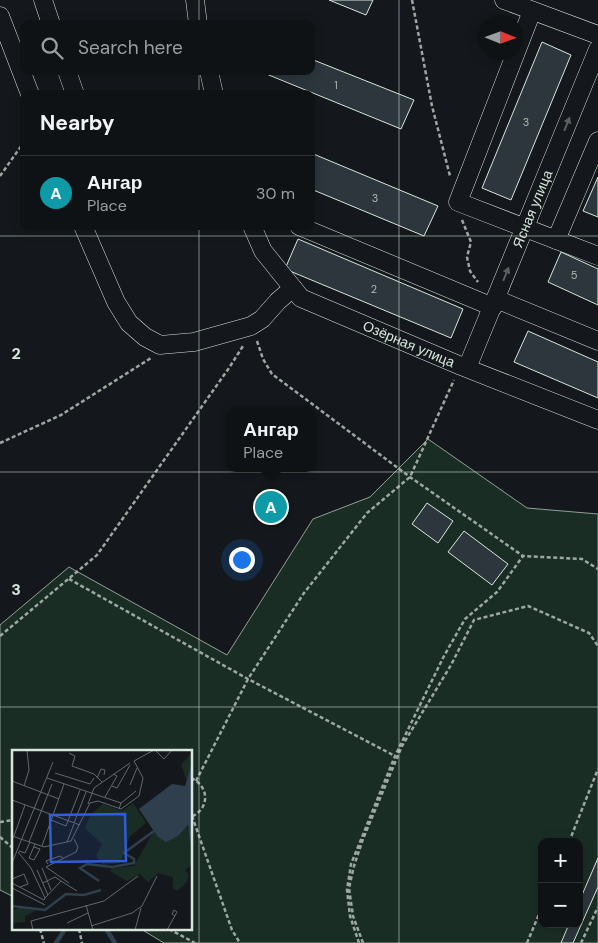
<!DOCTYPE html>
<html lang="en">
<head>
<meta charset="utf-8">
<style>
	body { margin:0; font-family:"DM Sans",sans-serif; background:#1d2022; color:#f1f3f6 }
	.controls { position:absolute; right:15px; bottom:15px; display:grid; overflow:hidden; border-radius:10px; box-shadow:0 2px 12px #0003 }
	.controls button { width:45px; height:45px; display:grid; place-items:center; padding:0; border:0; border-bottom:1px solid #2f3234; background:#0f1215; color:#f1f3f6; font:25px sans-serif }
	.compass { position:absolute; left:478px; top:15px; width:45px; height:45px; border-radius:50%; background:#0f1215; box-shadow:0 2px 12px #0003; rotate:91deg }
	.you { position:absolute; left:241px; top:559px; width:18px; height:18px; margin:-12px; border:4px solid #fff; border-radius:50%; background:#1a73e8; box-shadow:0 0 0 8px #1a73e833 }
	.badge { display:grid; place-items:center; width:32px; height:32px; border-radius:50%; background:#0b8043; color:#fff; font-size:16px; font-weight:700 }
	.pin { position:absolute; translate:-50% -50%; border:2px solid #fff; box-shadow:0 1px 5px #0006 }
	.popup { position:absolute; left:226px; top:407px; width:90px; height:65px; box-sizing:border-box; display:grid; place-content:center; border-radius:10px; background:#0f1215; filter:drop-shadow(0 1px 4px #0005); font-size:16px; white-space:nowrap; color:#9b9ea0 }
	.popup b { font-size:19px; color:#f1f3f6 }
	.popup::after { content:''; position:absolute; left:50%; top:100%; margin-left:-10px; border:10px solid transparent; border-top-color:#0f1215 }
	.list { margin:0; padding:0; list-style:none }
	h2 { display:flex; justify-content:space-between; align-items:center; height:65px; margin:0; padding:0 20px; font-size:21px }
	h2 small { font-size:16px; font-weight:400; color:#9b9ea0 }
	.list li { display:grid; grid-template-columns:32px 1fr auto; gap:15px; align-items:center; box-sizing:border-box; height:75px; padding:0 20px; border-top:1px solid #2f3234 }
	.list b { display:block; font-size:19px; white-space:nowrap }
	.list p { margin:0; font-size:16px; white-space:nowrap; color:#9b9ea0 }
	.list em { font-size:16px; font-style:normal; color:#9b9ea0 }
	.icon { flex:none; width:28px; height:28px; fill:none; stroke:currentColor; stroke-width:2; stroke-linecap:round; stroke-linejoin:round }
	.map { position:relative; flex:none; width:598px; height:943px; overflow:hidden }
	.search { position:absolute; background:#0f1215; box-shadow:0 2px 12px #0003; left:20px; top:20px; width:295px; height:55px; display:flex; align-items:center; gap:12px; box-sizing:border-box; padding:0 18px; border-radius:10px; color:#9b9ea0; font-size:19px }
	.panel { position:absolute; background:#0f1215; box-shadow:0 2px 12px #0003; left:20px; top:90px; width:295px; height:140px; border-radius:10px }
	.map>svg:first-child { display:block }
	.green { fill:#1a2d24; stroke:#939e99; fill-rule:evenodd }
	.lines { fill:none; stroke-linecap:round; stroke-linejoin:round }
	.stream { stroke:#2f3f4d; stroke-width:4.5 }
	.building { fill:#2c363c; stroke:#d8e6dc }
	.minor-casing { stroke:#d8e6dc; stroke-width:19 }
	.path { stroke:#9da8a2; stroke-width:2.5; stroke-dasharray:4 2.5; stroke-linecap:butt }
	.minor { stroke:#14181c; stroke-width:18 }
	.oneway { fill:#59605f }
	.grid { fill:none; stroke:#d8e6dc; stroke-width:1; stroke-opacity:0.55 }
	.labels { text-anchor:middle; stroke-width:4; stroke-linejoin:round; paint-order:stroke }
	.number-label { font-size:11px; fill:#adbab4 }
	.street-label { font-size:14px; fill:#d8e6dc; stroke:#14181c }
	.inset-river { fill:none; stroke:#2f3f4d; stroke-width:2.5 }
	.inset-road { fill:none; stroke:#626a69; stroke-width:1 }
	.view { fill:#305dd8; fill-opacity:0.15; stroke:#305dd8; stroke-width:2.5 }
	.inset-edge { fill:none; stroke:#d8e6dc; stroke-width:2.5 }
	.grid-label { font-size:16px; text-anchor:middle; font-weight:bold; fill:#d8e6dc; stroke:#14181c; stroke-width:4; stroke-linejoin:round; paint-order:stroke }
</style>
</head>
<body>
<div class="map">
<svg width="598" height="943" viewBox="0 0 598 943">
	<rect width="100%" height="100%" fill="#14181c"/>
	<path class="green" d="M428 439 527 508 598 514V943H164L141 929H191V752H14V897L0 890V625L69 567 227 655 313 519 370 497ZM542 842H579V924H542Z"/>
	<g class="lines">
		<path class="stream" d="M106 929 115 943
			M56 943 65 929"/>
	</g>
	<path class="building" d="M329 0H373L366 15Z
		M542 42 571 55 511 200 482 188Z
		M311 59 414 100 401 129 259 71H311Z
		M311 153 438 206 424 236 311 189Z
		M598 177V217L583 211Z
		M298 239 463 309 451 338 285 269Z
		M561 252 598 269V305L548 282Z
		M528 331 598 362V398L514 362Z
		M267 493 285 504 275 522 256 511Z
		M427 503 453 521 438 543 412 524Z
		M464 531 508 564 492 585 448 552Z
		M598 858V887L573 943H561L569 924H579V902Z"/>
	<g class="lines">
		<g class="minor-casing">
			<g id="minor">
				<path d="M43 0 51 24"/>
				<path d="M195 0 198 24"/>
				<path d="M504 0 598 35"/>
				<path d="M532 11 458 202 598 256"/>
				<path d="M0 16 30 94"/>
				<path d="M67 71 75 94"/>
				<path d="M209 71 214 94"/>
				<path d="M83 226 116 302 129 323 145 337 160 345 194 342 251 326 262 319 278 301 293 288"/>
				<path id="s1" d="M252 226 263 251 301 298 461 366 598 420"/>
				<path d="M299 226 493 307"/>
				<path d="M556 240 598 141"/>
				<path d="M496 299 598 341"/>
				<path id="s2" d="M467 368 598 49"/>
			</g>
		</g>
		<path class="path" d="M412 0 432 106 450 176
			M0 176 24 142
			M462 220 471 242 467 257 470 271 478 282
			M257 341 263 359 272 374 410 477 523 556
			M0 443 61 415 151 358
			M69 579 248 679 395 756
			M0 636 97 555 229 368 243 346
			M191 778C209 786 210 807 193 816
			M196 781 248 679 304 593 367 513 410 477 454 380
			M192 816 232 930 240 943
			M0 822 14 820
			M0 837 14 849
			M569 842 598 769
			M40 929 44 943
			M79 929 82 943
			M169 929 195 943
			M359 943 350 916 347 890 351 864 395 756 444 656 465 619 497 592 523 556 582 559 598 569
			M363 943 353 916 349 888 354 866 363 839 402 746 451 665 474 620 528 606 589 633 598 646
			M527 943 542 907
			M581 943 598 907"/>
		<use href="#minor" class="minor"/>
	</g>
	<defs><path id="oneway-solid" d="M-6-.8H1V-3.2L6.5 0L1 3.2V.8H-6Z" transform="scale(1.25)"/></defs>
	<g class="oneway">
		<use href="#oneway-solid" transform="translate(567 124) rotate(-68)"/>
		<use href="#oneway-solid" transform="translate(506 274) rotate(-68)"/>
	</g>
	<path class="grid" d="M199 0V24M399 0V943M199 71V94M199 226V943M0 236H598M0 472H598M0 707H598"/>
	<g class="labels">
		<g class="number-label">
			<text x="336" y="89">1</text>
			<text x="526" y="126">3</text>
			<text x="375" y="202">3</text>
			<text x="574" y="279">5</text>
			<text x="374" y="293">2</text>
		</g>
		<g class="street-label">
			<text dy="5" stroke="none"><textPath href="#s2" startOffset="172">Ясная улица</textPath></text>
			<text dy="5" stroke="none"><textPath href="#s1" startOffset="205">Озёрная улица</textPath></text>
		</g>
	</g>
	<g transform="translate(12 750)">
		<rect width="180" height="180" fill="#14181c"/>
		<path d="M180 2V13L175 31 169 15ZM121 53 134 73 118 86 108 113 91 115 84 106 90 94 73 78 79 64 91 54 110 61ZM174 74 180 89V115L173 120 177 125 174 133 165 141 161 139V127L146 123 136 132 128 124 115 131 98 121 100 118 122 116 142 81 146 87 166 86ZM9 157 24 161 13 166V172L0 173V161Z" fill="#1a2d24"/>
		<path d="M180 13V96L179 98 176 75 166 86 154 92 146 87 127 59 160 34 173 36Z" fill="#2f3f4d"/>
		<path class="inset-river" d="M87 131 68 118 75 114 100 117 122 113V109L112 103 142 81M0 156 33 160 54 144 72 145 89 140"/>
		<path class="inset-road" d="M143 0 152 9 160 0M57 3 63 6 60 16 82 24 90 32M43 23 78 34 82 28M35 28 109 53 107 59M85 28 89 19 93 20 92 25M0 31 47 49M118 35 125 18M12 36 17 20 15 0M100 36 105 38 118 15M93 47 105 26 101 24M0 50 68 75M109 53 124 41M76 54 82 38 118 13M39 70 54 76 68 40M62 73 74 42M0 86 32 97 59 91 78 53 86 51 109 59 127 46 131 28 122 11 142 0M2 86 13 55M17 92 40 34M55 92 62 74M30 96 52 34M22 97 28 99 22 110 17 108 23 94M7 101 13 103 18 92M6 102 19 118 33 148 49 131 65 141M0 113 41 12M36 114 34 111 48 106 51 108M30 118 39 140M25 120 36 145M0 129 12 124 16 134 8 137M0 133 32 150 33 148M31 133 43 127 49 131M57 133 34 117 64 102 66 97 62 89M0 138 33 155M74 155 81 180M55 173 76 163M79 176 120 163 130 156 145 126M21 180 19 171 92 151 126 126M123 180 129 158M155 180 165 162 162 160 160 164 163 166"/>
		<path class="view" d="M113 64 114 111 39 112 38 65Z"/>
		<rect width="180" height="180" class="inset-edge"/>
	</g>
	<g class="grid-label">
		<text x="16" y="359">2</text>
		<text x="16" y="595">3</text>
	</g>
</svg>
<div class="controls">
<button>+</button>
<button>−</button>
</div>
<svg class="compass" viewBox="-18 -18 36 36"><path d="M0-13l5 13h-10z" fill="#e53935"/><path d="M0 13l5-13h-10z" fill="#9b9ea0"/></svg>
<div class="you"></div>
<div class="pin badge" style="left:271px;top:507px;background:#0f9aa8">A</div>
<div class="popup"><b>Ангар</b>Place</div>
<div class="search"><svg class="icon" aria-label="search" viewBox="0 0 24 24"><circle cx="10" cy="10" r="6"/><path d="M15 15l6 6"/></svg>Search here</div>
<section class="panel">
<h2>Nearby<small></small></h2>
<ul class="list">
<li><span class="badge" style="background:#0f9aa8">A</span><div><b>Ангар</b><p>Place</p></div><em>30 m</em></li>
</ul>
</section>
</div>
</body>
</html>
